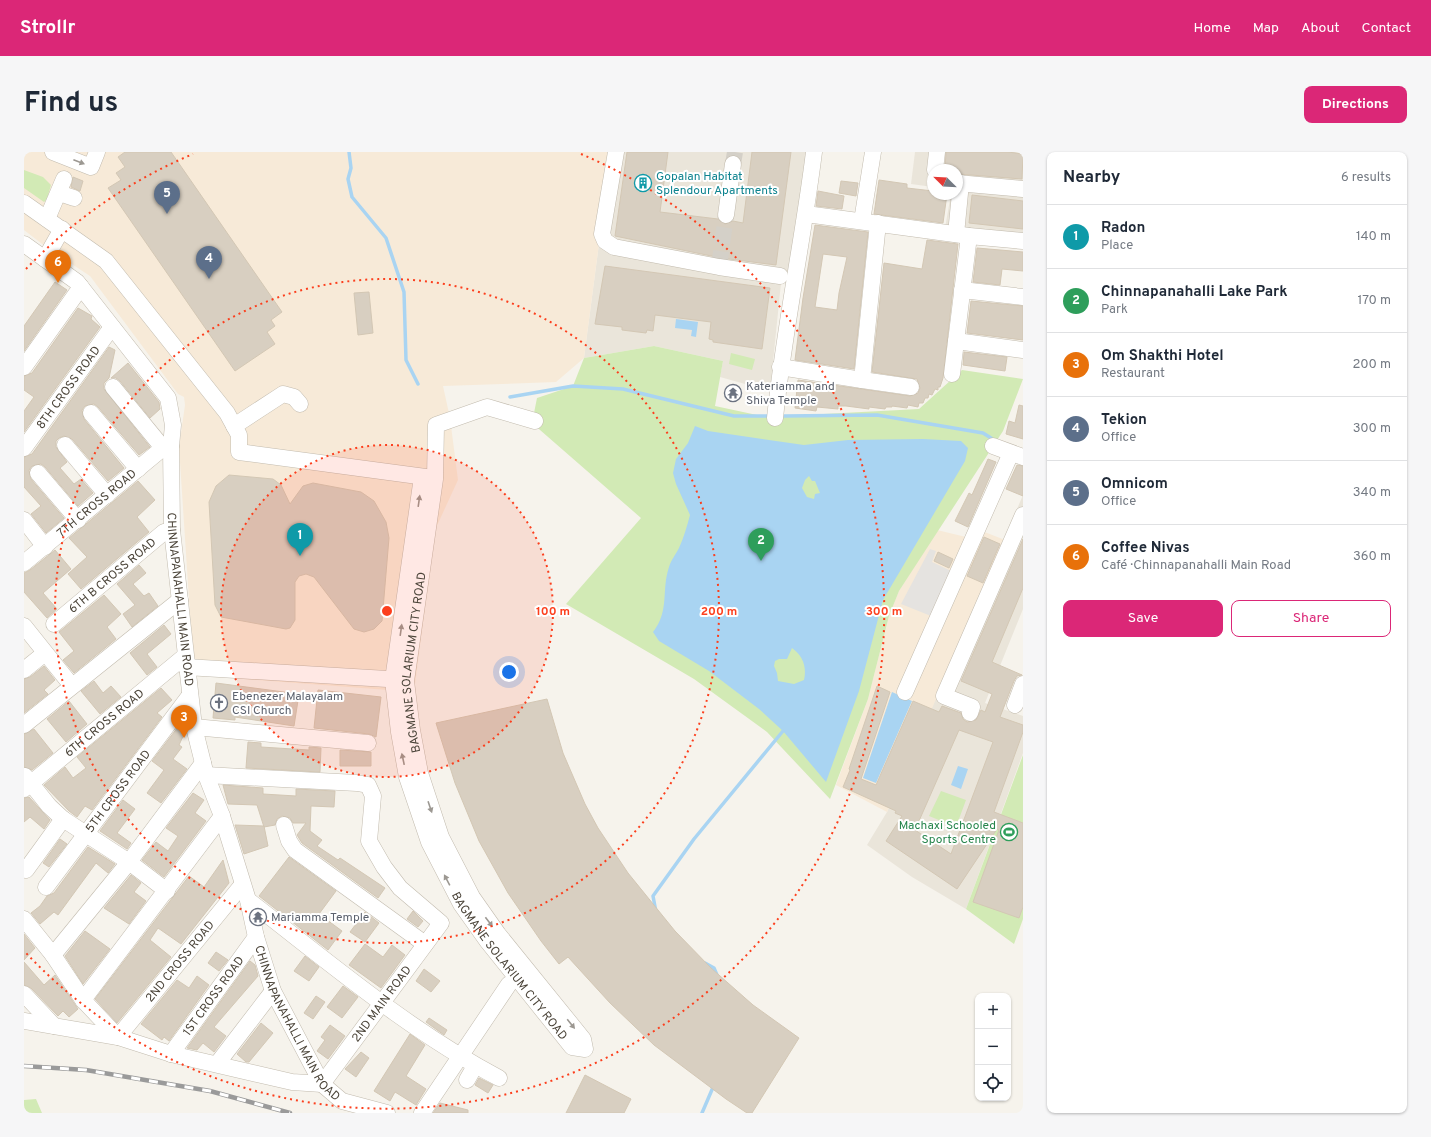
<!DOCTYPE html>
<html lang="en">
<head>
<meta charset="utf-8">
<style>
	body { margin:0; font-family:Overpass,sans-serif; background:#f6f6f7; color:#1f2937 }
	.controls { position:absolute; right:12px; bottom:12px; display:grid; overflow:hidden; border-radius:8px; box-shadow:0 1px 3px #0004 }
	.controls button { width:36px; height:36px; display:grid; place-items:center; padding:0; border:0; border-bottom:1px solid #e0e1e3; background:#fff; color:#1f2937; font:20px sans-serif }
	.compass { position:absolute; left:903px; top:12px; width:36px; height:36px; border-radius:50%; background:#fff; box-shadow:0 1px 3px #0004; rotate:294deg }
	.you { position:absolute; left:485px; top:520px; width:14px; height:14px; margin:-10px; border:3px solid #fff; border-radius:50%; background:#1a73e8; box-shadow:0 0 0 6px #1a73e833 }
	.badge { display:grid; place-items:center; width:26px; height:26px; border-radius:50%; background:#db2777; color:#fff; font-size:13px; font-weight:700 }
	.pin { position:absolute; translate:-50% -33px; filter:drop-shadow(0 1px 2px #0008) }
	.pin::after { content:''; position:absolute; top:21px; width:14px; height:12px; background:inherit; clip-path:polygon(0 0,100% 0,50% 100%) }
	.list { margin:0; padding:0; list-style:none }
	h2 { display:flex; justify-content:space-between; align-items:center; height:52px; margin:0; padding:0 16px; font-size:17px }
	h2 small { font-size:13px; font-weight:400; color:#747a83 }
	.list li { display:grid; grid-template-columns:26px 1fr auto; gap:12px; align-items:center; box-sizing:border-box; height:64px; padding:0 16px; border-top:1px solid #e0e1e3 }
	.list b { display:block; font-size:15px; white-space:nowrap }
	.list p { margin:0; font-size:13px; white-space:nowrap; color:#747a83 }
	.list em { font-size:13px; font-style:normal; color:#747a83 }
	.actions { display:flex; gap:8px; padding:12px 16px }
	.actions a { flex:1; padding:9px 0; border:1px solid #db2777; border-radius:8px; text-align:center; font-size:14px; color:#db2777 }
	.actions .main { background:#db2777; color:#fff }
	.icon { flex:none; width:22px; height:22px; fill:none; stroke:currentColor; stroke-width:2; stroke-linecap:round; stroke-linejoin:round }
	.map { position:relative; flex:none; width:999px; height:961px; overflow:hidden; border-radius:8px }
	header { display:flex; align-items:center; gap:24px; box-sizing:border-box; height:56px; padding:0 20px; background:#db2777; color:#fff }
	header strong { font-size:19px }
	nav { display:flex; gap:22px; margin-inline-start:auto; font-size:14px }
	.intro { display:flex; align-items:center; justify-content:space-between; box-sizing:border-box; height:96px; padding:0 24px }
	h1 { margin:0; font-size:28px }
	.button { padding:10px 18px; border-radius:8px; background:#db2777; color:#fff; font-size:14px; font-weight:700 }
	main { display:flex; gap:24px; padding:0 24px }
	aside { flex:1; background:#fff; border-radius:8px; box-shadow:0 1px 3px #0004 }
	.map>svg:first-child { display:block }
	.residential { fill:#eae5da }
	.commercial { fill:#f7ead8 }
	.green { fill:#d2eab5 }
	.parking { fill:#e5e3e0 }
	.water { fill:#a9d4f2; fill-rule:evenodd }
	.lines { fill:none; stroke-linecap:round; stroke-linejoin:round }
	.stream { stroke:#a9d4f2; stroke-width:3.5 }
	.building { fill:#d8cfc1; stroke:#d3c7b4; fill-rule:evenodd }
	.minor-tunnel { stroke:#d4d0c8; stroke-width:16; stroke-dasharray:16 8; stroke-linecap:butt }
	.minor-casing { stroke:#c2bbae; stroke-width:17 }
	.minor { stroke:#fff; stroke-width:16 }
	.rail-casing { stroke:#9a9a9a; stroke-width:4.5 }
	.rail { stroke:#fff; stroke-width:3; stroke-dasharray:9; stroke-linecap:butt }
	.oneway { fill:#9c9892 }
	.ring { fill:none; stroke:#fc3f1d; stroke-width:2; stroke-dasharray:2 4 }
	.labels { text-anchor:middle; stroke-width:4; stroke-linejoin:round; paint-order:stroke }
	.culture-label { font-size:12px; fill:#0d838f; stroke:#fff; text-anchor:start }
	.worship-label { font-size:12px; fill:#5b616d; stroke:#fff; text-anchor:start }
	.street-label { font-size:12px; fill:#4b4439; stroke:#fff }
	.leisure-label { font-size:12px; fill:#27864d; stroke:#fff; text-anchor:end }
	.centre { fill:#fc3f1d; stroke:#fff; stroke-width:2 }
	.ring-label { font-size:12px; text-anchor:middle; font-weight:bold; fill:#fc3f1d; stroke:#fff; stroke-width:4; stroke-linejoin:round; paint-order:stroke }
</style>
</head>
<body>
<header>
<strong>Strollr</strong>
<nav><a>Home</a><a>Map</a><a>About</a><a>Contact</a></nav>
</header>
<div class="intro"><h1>Find us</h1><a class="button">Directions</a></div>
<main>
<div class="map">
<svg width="999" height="961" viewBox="0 0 999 961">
	<rect width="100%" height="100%" fill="#f6f3ec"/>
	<path class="residential" d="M587 0H786L767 132 757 131 746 239 696 225 699 209 630 194 560 206Z
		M891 0H999V82L921 76 927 42H933V18H909V35L887 32Z
		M999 343V457L961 551 999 564V601L942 757 888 725 843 693 863 660Z"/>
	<path class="commercial" d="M0 0H587L560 206 532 230 419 234 426 266 434 328 411 378 390 540 170 523 155 295 161 253 160 245 154 242 66 124 22 95 0 78Z
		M953 377 981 388 863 660 812 633 844 547 865 464 875 439 913 378 942 385Z"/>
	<path class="green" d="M0 18 19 25 27 33 23 47 20 50 0 36Z
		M630 194 699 209 691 254 742 265 895 257 938 218 999 227 979 279 875 439 865 464 844 547 806 647 743 580 670 527 542 452 617 366 508 271 513 246 549 234 560 206Z
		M707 201 731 207 728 218 705 212Z
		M999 603V767L990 792 942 757Z
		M917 639 942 648 932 675 905 664Z
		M12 947 18 961H0V948Z"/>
	<path class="parking" d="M906 397 912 399 908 410 927 419 907 464 877 452Z"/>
	<path class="water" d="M652 167 674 170 672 185 667 184 668 178 651 176Z
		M671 274 684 279 780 293 824 288 899 287 937 289 944 296 941 309 859 448 835 539 802 630 759 579 735 557 685 519 635 489 629 480C646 458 637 439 645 415 647 408 652 402 655 396 660 385 663 374 666 363L652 332 649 321 652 307 664 291ZM785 324 788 329H791L796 341 791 342 790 347 783 345 778 336 781 328ZM768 496C779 504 783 515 780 528L770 532 754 529 753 521 750 514 751 509 755 507H763Z
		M868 540 888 549 852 631 839 626Z
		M934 614 944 617 937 637 927 633Z"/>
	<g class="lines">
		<path class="stream" d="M325 0 327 16 324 27 328 45 362 86 380 140 382 208 394 232
			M486 245 549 234 599 237 710 264H746
			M760 264 853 263 959 281 967 286
			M632 760 629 744 670 687 759 579
			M681 811 690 816 693 823
			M678 961 690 933"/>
	</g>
	<path class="building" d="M101 0H147L258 160 247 168 251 174 243 180 251 192 211 219 84 36 97 28 92 21 101 15 94 5Z
		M603 0H644L636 60 694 67 701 72 709 69 719 71 728 0H767L752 113 697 106 591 84Z
		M922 0H984L999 2 998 27 934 22V18H921Z
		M49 25 59 29 56 39 47 35Z
		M855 28 883 32V36L909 39V42H923L919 71 850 62Z
		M817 29 834 31 832 44 815 41Z
		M794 39 820 44 818 57 792 54Z
		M948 43 999 49V77L945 71Z
		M791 73 844 80 830 217 771 208 779 146ZM799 102 823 105 815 141 813 158 791 155Z
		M903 88 934 92 919 226 916 235H914V238L911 237 908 243 905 242 904 246H901L899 251H895L894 255 884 253 883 256 868 254V255H862L861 257 845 255V257L822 254H814V257L793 255 792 259 771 256 774 228 886 244 894 241 896 236 893 227 848 220 860 111 898 117Z
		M953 96 999 100V119L978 117 976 133 949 130Z
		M581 114 746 136 738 197 689 190V188L685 187 687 170 631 163 629 179 623 178 622 181 598 178V175L571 172Z
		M31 130 43 138 0 199V174Z
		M345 140 349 181 334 183 330 141Z
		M947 149 999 154V188L943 181Z
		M54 156 68 164 67 167 76 175 0 280V259L10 245 0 238V224L8 221Z
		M85 195 91 198 85 226 80 231V237L126 295 115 303 74 255 70 252 61 254 58 258 60 267 100 316 84 329 48 287 40 284 35 286 32 289V295L43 310 36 316 50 332 57 327 69 341 54 354 21 315 17 312 8 314 5 318 7 327 40 366 22 381 7 362 17 354 0 335V305L8 302Z
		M940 200 983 205 981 219 939 213Z
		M104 211 135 250 136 257 126 266 96 229 92 226H87Z
		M995 253 999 254V287L982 282 985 269 991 271Z
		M964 307 972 310 944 375 931 369 945 341 948 343Z
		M993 313 999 314V344L982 337Z
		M205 323 249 327 257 333 266 352 279 334 289 331 337 340 350 349 362 370 365 386 358 469 350 477 340 480 330 477 290 425 282 422 275 424 271 430V468L266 476 262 477 197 465 191 453 185 350 192 334Z
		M114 329 131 348 113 365 125 380 57 437 44 422 63 405 45 386Z
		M960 385 976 392 959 431 943 424Z
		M999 387V436L968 510 998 523 993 524 990 529 976 565 999 573V580L970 660 999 671V755L995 766 949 750 975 678 973 677 933 737 862 689 878 664 871 661 872 659 819 635 826 618 825 617 853 534 866 540 837 627 852 633 889 549 915 560 918 554 937 561 939 567 943 570 952 568 957 558 961 560 968 542 937 529ZM935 578 969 590 927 702 891 678Z
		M31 398 47 417 19 441 33 457 23 466 0 440V421L6 418Z
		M914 400 929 407 925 416 910 409Z
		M115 413 122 421 109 432 120 444 125 441 134 454 108 475 99 462 111 453 93 432Z
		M80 443 97 462 83 475 92 487 50 521 39 508 50 499 35 480Z
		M140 473 147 482 123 502 133 515 123 523 106 501Z
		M20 514 31 528 20 538 24 542 0 561V527L6 525Z
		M70 529 79 541 87 534 97 545 76 562 57 539Z
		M192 531 275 542 270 574 211 565V568L189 566Z
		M137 536 148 548 133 561 138 565 68 658 61 654 53 665 45 659 20 633 41 615 49 626 62 616 53 605Z
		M294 538 357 545 352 585 345 582 290 576Z
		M523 547 539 601 561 652 574 676 604 721 651 779 687 816 729 853 775 886 728 961H723L702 947 630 893 586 851 544 805 535 812 517 789 484 741 455 689 431 631 412 571Z
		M45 549 63 572 42 590 23 567Z
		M157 571 160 573 161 580 155 593 158 595 149 607 163 617 137 651 123 641 140 618 128 609Z
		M10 577 29 601 8 618 0 615V582Z
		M224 590 237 591V595L285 598V595L297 596 296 620 222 616Z
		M316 598 347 600V614H316Z
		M199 633 239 636V642L272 644V637L311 639 310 655 287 654 286 679 298 688 293 694 314 708 316 706 361 736 354 746 278 691 273 683 282 671H269L266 666 258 664 253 667 251 673 240 675 233 653 204 652Z
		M169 641 180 648 171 661 182 669 140 725 118 708 132 690 144 699 154 684 142 676Z
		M5 645 26 668 20 677 6 665 0 670V646Z
		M99 648 111 657 93 681 107 691 103 697 76 679Z
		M211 673 240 674 244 694 220 702Z
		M36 687 43 692 25 715 19 711Z
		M64 695 91 712 84 721 72 711 34 763 30 760 16 772 7 761 16 754 23 744 30 741Z
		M265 705 312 739 295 762 318 779 304 798 235 744Z
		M199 708 205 731 157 792 134 776 126 788 147 805 93 871 71 847 165 724 180 735Z
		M107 723 117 731 110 740 122 749 105 772 80 756Z
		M389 759 399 769 394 775 383 767Z
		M341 760 355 771 341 790 326 780Z
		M61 779 86 797 59 832 41 804Z
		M0 782 11 796 0 808Z
		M341 792 359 805 368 793 381 803 357 836 325 813Z
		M192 800 204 808 195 819 184 811Z
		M281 804 295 815 285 829 270 819Z
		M226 809 231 813 234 824 190 875 202 884 190 900 179 891 173 898 163 896Z
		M0 810 20 833 31 823 54 857 45 865 39 859 34 864 7 836 0 833Z
		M400 817 416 829 407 840 392 829Z
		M173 824 185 833 145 889 140 885 138 888 117 872 153 828 165 836Z
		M319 834 334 845 318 866 303 855Z
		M292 844 301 850 289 867 280 861Z
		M405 866 423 878 420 883 402 870Z
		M237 871 249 881 225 910H222L213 902Z
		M306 873 321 884 304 907 293 899 301 888 297 885Z
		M386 882 401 893 382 924 402 937 392 953 371 940 366 949 350 939Z
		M337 900 345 906 332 925 321 917Z
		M561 923 607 947 600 961H542Z
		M455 926 469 933 464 941 451 933Z
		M416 951 444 958V961H409Z"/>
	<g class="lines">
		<path class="minor-tunnel" d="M709 12 711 0
			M695 115 702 63"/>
		<g class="minor-casing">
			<g id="minor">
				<path d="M29 0 67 15 73 0"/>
				<path d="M592 0 578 82 581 89 590 95 695 115 756 124"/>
				<path d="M911 18 913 0"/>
				<path d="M933 31 999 37"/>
				<path d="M35 41 50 46"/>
				<path d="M0 51 82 109 203 261 215 283V300L409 326"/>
				<path d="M782 62 945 84 999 89"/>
				<path d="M702 63 709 12"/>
				<path d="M23 67 40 27"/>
				<path d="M838 69 849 0"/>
				<path d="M932 82 937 31"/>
				<path id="s1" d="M0 92 53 130 144 246 149 273 147 294 148 378 170 575 182 623 198 664 224 748 232 785 249 839 298 932 318 949 363 961"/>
				<path d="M21 107 38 77"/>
				<path d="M938 138 999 145"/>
				<path d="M932 189 999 198"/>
				<path d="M0 215 57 135"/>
				<path d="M756 215 838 228 854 71"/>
				<path d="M928 222 945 84"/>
				<path d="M838 228 887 235"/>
				<path d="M89 235 139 296"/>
				<path d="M67 261 114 317"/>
				<path d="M751 266C760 177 779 89 790 0"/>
				<path d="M210 274 259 242 270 245 276 252"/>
				<path d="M41 293 83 343"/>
				<path d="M969 294 999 305"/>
				<path id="s2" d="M0 296 88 175"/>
				<path d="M14 321 54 368"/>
				<path id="s3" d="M398 325 369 528 375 580 383 625 405 690 437 752 464 790 548 895 561 897 559 887 474 782 448 745 417 685 396 621 388 578 382 529 411 327 412 273 463 255 511 269"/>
				<path d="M0 368 21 395"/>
				<path id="s4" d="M0 411 139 296 147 294"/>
				<path id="s5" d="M30 472 140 380 148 378"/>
				<path d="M0 474 48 534"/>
				<path d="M162 515 380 528"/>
				<path d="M0 518 21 501"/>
				<path d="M881 540 987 301"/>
				<path d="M991 553 999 532"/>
				<path d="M946 561 948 555 920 544 999 363"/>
				<path d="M0 573 156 448"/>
				<path d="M170 575 344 591"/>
				<path d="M1 624 25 654 39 667 105 710 143 739"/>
				<path id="s6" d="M0 637 161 504"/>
				<path d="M260 673 265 689 271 698 401 792"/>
				<path d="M2 718 39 667"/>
				<path id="s7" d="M22 735 166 543"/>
				<path d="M224 748C305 810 384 878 475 926"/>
				<path id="s8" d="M0 767 29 803 59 848 94 885 218 733"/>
				<path d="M29 803 105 710 179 611"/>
				<path d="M0 842 30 874"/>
				<path d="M59 848 198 664"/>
				<path id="s9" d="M0 869 94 885 147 902 268 930 298 932 417 771 376 736 360 715 345 689 349 644 344 633 333 631 182 623"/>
				<path id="s10" d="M147 902 232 785"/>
				<path d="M193 912 249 839"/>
				<path d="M443 928 451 914"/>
				<path d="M398 961 485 832"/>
			</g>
		</g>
		<use href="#minor" class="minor"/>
		<g class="rail-casing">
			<path id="rail" d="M0 914 62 918 186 939 266 961"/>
		</g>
		<use href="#rail" class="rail"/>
	</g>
	<defs><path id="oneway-solid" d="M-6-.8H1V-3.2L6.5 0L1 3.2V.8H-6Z"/></defs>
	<g class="oneway">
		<use href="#oneway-solid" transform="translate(55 10) rotate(21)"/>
		<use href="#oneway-solid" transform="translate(395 349) rotate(-82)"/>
		<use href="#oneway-solid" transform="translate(377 478) rotate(-82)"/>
		<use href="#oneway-solid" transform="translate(379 607) rotate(-102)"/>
		<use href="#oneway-solid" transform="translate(406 655) rotate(71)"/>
		<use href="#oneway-solid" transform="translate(423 728) rotate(-118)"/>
		<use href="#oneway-solid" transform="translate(465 770) rotate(53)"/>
		<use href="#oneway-solid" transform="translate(547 872) rotate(51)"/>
	</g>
	<circle cx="363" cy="459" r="166" fill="#fc3f1d" fill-opacity=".12"/>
	<g class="ring">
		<circle cx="363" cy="459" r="166"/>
		<circle cx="363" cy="459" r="332"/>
		<path d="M2 117A497 497 0 0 1 169 2M557 2A497 497 0 1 1 2 801"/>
	</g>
	<defs>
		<g id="building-ring" transform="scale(0.9)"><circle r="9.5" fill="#fff" stroke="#0f9aa8" stroke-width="1.5"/><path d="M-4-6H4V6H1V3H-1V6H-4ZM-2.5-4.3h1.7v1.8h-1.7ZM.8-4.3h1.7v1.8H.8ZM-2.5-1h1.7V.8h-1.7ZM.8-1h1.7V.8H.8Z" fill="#0f9aa8"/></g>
		<g id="temple-ring" transform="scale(0.9)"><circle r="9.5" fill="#fff" stroke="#6b7280" stroke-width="1.5"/><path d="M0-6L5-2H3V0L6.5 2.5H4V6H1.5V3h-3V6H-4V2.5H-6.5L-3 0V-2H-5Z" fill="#6b7280"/></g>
		<g id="church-ring" transform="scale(0.9)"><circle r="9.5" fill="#fff" stroke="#6b7280" stroke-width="1.5"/><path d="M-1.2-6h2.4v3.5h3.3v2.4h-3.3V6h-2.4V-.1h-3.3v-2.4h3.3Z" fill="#6b7280"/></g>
		<g id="stadium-ring" transform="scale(0.9)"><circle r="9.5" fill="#fff" stroke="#2e9e5b" stroke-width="1.5"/><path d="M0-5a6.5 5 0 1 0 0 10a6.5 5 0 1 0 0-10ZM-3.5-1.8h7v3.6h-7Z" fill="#2e9e5b"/></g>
	</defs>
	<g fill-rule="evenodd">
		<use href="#building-ring" x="619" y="31"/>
		<use href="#temple-ring" x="709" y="241"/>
		<use href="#church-ring" x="195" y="551"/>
		<use href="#stadium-ring" x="985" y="680"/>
		<use href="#temple-ring" x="234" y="765"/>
	</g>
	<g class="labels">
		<g class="culture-label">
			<text x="632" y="28">Gopalan Habitat<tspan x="632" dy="14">Splendour Apartments</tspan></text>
		</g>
		<g class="worship-label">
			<text x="722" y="238">Kateriamma and<tspan x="722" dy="14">Shiva Temple</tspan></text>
			<text x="208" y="548">Ebenezer Malayalam<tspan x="208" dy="14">CSI Church</tspan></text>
			<text x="247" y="769">Mariamma Temple</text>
		</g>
		<g class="street-label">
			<text dy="4" stroke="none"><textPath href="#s2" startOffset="75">8TH CROSS ROAD</textPath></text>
			<text dy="4" stroke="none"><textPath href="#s4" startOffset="94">7TH CROSS ROAD</textPath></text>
			<text dy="4" stroke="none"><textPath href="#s5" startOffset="76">6TH B CROSS ROAD</textPath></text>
			<text dy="4" stroke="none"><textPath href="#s1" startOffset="415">CHINNAPANAHALLI MAIN ROAD</textPath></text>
			<text dy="4" stroke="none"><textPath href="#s3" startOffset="1073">BAGMANE SOLARIUM CITY ROAD</textPath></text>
			<text dy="4" stroke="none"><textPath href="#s6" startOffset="104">6TH CROSS ROAD</textPath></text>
			<text dy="4" stroke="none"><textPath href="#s7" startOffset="120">5TH CROSS ROAD</textPath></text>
			<text dy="4" stroke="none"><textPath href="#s8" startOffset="249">2ND CROSS ROAD</textPath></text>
			<text dy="4" stroke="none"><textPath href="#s3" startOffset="520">BAGMANE SOLARIUM CITY ROAD</textPath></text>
			<text dy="4" stroke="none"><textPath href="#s10" startOffset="72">1ST CROSS ROAD</textPath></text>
			<text dy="4" stroke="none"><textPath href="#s9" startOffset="405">2ND MAIN ROAD</textPath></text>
			<text dy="4" stroke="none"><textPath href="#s1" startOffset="859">CHINNAPANAHALLI MAIN ROAD</textPath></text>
		</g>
		<g class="leisure-label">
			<text x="972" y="677">Machaxi Schooled<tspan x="972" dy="14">Sports Centre</tspan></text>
		</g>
	</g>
	<circle cx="363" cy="459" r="6" class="centre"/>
	<g class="ring-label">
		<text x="529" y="463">100 m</text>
		<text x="695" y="463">200 m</text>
		<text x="860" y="463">300 m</text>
	</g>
</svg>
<div class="controls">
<button>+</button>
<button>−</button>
<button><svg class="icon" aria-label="locate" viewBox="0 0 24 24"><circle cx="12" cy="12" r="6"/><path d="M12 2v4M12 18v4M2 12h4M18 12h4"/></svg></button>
</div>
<svg class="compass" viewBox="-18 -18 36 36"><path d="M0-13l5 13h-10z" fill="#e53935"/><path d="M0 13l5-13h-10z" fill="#747a83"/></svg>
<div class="you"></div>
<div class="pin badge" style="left:276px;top:404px;background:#0f9aa8">1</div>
<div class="pin badge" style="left:737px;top:409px;background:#2e9e5b">2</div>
<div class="pin badge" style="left:160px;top:586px;background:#e8710a">3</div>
<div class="pin badge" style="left:185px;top:127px;background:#5c6f8a">4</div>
<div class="pin badge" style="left:143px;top:62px;background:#5c6f8a">5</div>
<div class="pin badge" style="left:34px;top:131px;background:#e8710a">6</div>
</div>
<aside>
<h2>Nearby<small>6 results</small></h2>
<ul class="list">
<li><span class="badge" style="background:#0f9aa8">1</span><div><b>Radon</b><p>Place</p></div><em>140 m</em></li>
<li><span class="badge" style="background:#2e9e5b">2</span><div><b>Chinnapanahalli Lake Park</b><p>Park</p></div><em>170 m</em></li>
<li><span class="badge" style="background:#e8710a">3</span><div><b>Om Shakthi Hotel</b><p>Restaurant</p></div><em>200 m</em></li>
<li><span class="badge" style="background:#5c6f8a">4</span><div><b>Tekion</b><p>Office</p></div><em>300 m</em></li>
<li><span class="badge" style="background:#5c6f8a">5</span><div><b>Omnicom</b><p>Office</p></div><em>340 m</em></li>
<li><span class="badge" style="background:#e8710a">6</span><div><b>Coffee Nivas</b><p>Café · Chinnapanahalli Main Road</p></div><em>360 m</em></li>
</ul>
<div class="actions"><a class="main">Save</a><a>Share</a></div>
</aside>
</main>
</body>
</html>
